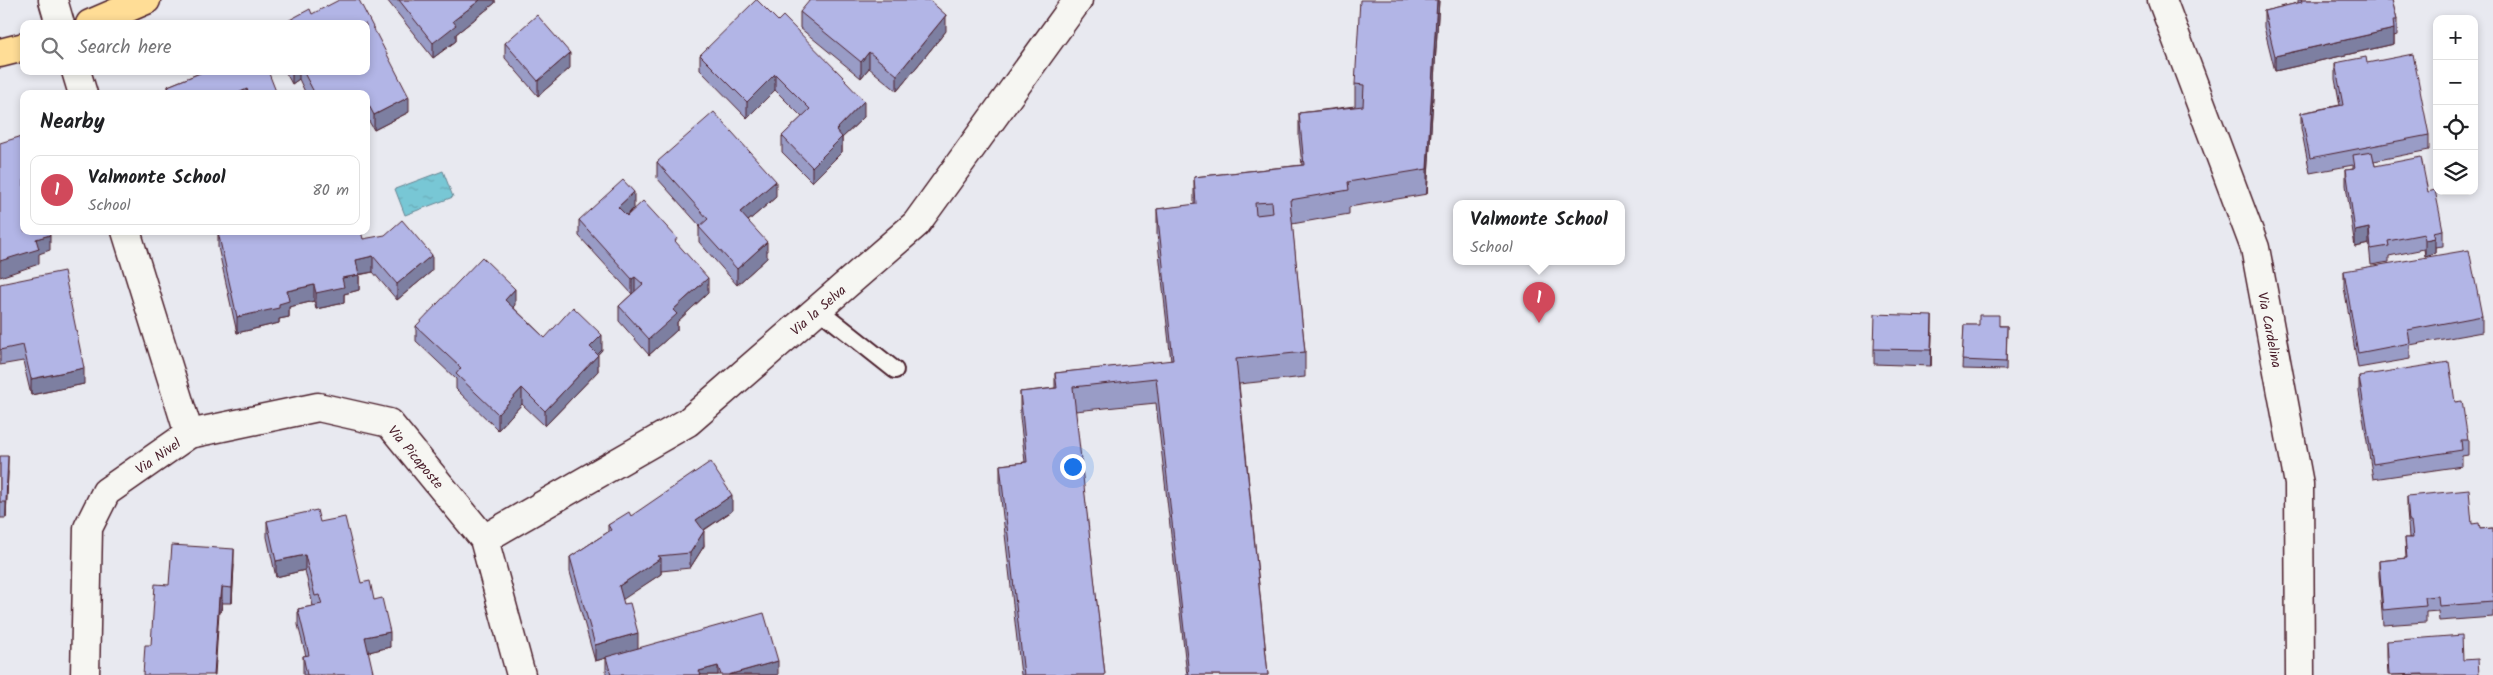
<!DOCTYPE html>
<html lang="en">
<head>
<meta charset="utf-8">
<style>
	body { margin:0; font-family:Kalam,sans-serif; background:#f2f2f2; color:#202124 }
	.controls { position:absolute; right:15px; top:15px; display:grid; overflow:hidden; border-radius:10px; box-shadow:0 2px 8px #0003 }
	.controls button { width:45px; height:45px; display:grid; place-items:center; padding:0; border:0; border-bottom:1px solid #e0e0e0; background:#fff; color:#202124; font:25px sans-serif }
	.you { position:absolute; left:1072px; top:466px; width:18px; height:18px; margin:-12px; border:4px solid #fff; border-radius:50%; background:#1a73e8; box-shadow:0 0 0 8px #1a73e833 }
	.badge { display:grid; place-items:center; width:32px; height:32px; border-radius:50%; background:#d1495b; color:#fff; font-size:16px; font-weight:700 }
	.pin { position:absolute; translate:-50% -41px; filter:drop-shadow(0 1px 2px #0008) }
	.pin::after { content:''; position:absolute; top:26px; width:18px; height:15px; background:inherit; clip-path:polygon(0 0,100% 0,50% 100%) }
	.popup { position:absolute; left:1453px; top:200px; width:172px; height:65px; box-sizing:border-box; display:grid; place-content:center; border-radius:10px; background:#fff; filter:drop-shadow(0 1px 4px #0005); font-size:16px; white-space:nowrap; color:#757577 }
	.popup b { font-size:19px; color:#202124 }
	.popup::after { content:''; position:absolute; left:50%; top:100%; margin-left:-10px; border:10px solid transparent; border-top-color:#fff }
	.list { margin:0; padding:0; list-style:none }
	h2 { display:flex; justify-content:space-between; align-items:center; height:65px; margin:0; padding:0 20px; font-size:21px }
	h2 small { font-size:16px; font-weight:400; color:#757577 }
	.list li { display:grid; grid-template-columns:32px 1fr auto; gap:15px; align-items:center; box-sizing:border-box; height:70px; margin:0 10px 10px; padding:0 10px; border:1px solid #e0e0e0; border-radius:10px }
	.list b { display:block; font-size:19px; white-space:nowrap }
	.list p { margin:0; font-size:16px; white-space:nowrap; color:#757577 }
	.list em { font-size:16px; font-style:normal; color:#757577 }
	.icon { flex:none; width:28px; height:28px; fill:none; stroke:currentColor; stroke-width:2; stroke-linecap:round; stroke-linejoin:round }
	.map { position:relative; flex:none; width:2493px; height:675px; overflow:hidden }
	.search { position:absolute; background:#fff; box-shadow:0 2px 8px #0003; left:20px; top:20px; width:350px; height:55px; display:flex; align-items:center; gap:12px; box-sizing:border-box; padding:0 18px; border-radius:10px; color:#757577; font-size:19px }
	.panel { position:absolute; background:#fff; box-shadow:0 2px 8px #0003; left:20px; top:90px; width:350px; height:145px; border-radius:10px }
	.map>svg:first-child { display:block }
	.water { fill:url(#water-ripples); stroke:#668491 }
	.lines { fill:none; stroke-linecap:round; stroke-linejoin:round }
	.lane-casing { stroke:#4a1f2b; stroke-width:20 }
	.street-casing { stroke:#4a1f2b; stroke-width:31 }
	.primary-casing { stroke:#4a1f2b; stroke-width:31 }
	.lane { stroke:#f6f6f2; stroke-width:16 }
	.street { stroke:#f6f6f2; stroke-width:28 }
	.primary { stroke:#ffdd96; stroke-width:28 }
	.wall { fill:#999cc6; stroke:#4a1f2b }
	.shaded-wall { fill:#7d7fa1; stroke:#4a1f2b }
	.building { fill:#b2b5e6; stroke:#4a1f2b; fill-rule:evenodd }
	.labels { text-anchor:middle; stroke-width:5; stroke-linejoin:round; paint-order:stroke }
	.street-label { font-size:14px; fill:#4a1f2b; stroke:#f6f6f2 }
</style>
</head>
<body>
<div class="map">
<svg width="2493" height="675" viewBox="0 0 2493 675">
	<defs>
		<pattern id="water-ripples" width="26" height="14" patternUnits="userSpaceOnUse" patternTransform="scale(1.25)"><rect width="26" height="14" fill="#78c7d5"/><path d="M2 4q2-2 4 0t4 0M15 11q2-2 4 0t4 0" fill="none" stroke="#69aab7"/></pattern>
	</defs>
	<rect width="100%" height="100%" fill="#e8e9f0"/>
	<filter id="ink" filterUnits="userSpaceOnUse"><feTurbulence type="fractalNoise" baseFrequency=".02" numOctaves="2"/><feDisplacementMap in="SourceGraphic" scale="10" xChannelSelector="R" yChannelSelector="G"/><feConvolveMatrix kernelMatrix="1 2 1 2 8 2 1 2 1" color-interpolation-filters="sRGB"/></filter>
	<g filter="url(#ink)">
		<path class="water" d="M443 171 453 197 405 215 395 189Z"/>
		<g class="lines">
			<g class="lane-casing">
				<path id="lane" d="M818 309 895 370"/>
			</g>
			<g class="street-casing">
				<path id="street" d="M53 0 60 24
					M2162 0 2255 248 2299 484 2300 675
					M76 71 83 94
					M189 434 318 407 389 423 484 539 521 675
					M484 539 688 422 916 224 1078 0
					M85 675 88 528 106 492 189 434 126 231"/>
			</g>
			<g class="primary-casing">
				<path id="primary" d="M90 24 146 0
					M0 53 24 47"/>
			</g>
			<use href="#lane" class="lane"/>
			<use href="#street" class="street"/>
			<use href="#primary" class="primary"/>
		</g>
		<path class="wall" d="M387 0H495V3L456 34V41L433 58Z
			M1439 0 1427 194 1349 207V214L1292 224 1305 352V377L1239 384 1268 675H1187L1156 403 1075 411 1105 675H1021L1000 490V465L1025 462 1020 417V392L1055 388V373L1171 361 1157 234V209L1194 205V177L1302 165 1299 137V113L1355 106V84Z
			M2298 0H2392L2397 20V35L2394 36V44L2275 71 2264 27V11L2298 3Z
			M800 12 946 31 897 91 869 68 861 78 800 28Z
			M312 14 409 112 374 130 366 116V94H306L299 79 292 84 285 71H366Z
			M778 21 846 83 864 117 842 138V152L812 182 782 152V136L802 117 775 90 747 118 700 70V55Z
			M505 43 570 68 538 96 505 58Z
			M2335 63H2367L2429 135V150L2374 161 2375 166 2428 192 2443 230V246L2435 247V253L2425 256 2424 249 2389 256V262L2371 265 2369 244 2355 247 2346 185V169L2353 168V165L2310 173 2301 128V113L2340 105 2335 79Z
			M205 71 277 94H168V86Z
			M657 162 776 197 748 221 767 258 737 285 699 242V227L700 226 657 178Z
			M634 208 626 216 677 244 708 293 677 322V330L649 355 619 321V306L632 294 579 236V220Z
			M218 232 363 239 432 271 397 300 373 272 359 275V290L344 294V303L316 309 314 301 289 307V317L279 319V323L237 333 218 247Z
			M2344 271 2482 316V332L2410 345V359L2358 368 2344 287Z
			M0 284 84 384 31 395 23 361 0 365Z
			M515 305 513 307 545 338 602 350 597 355 598 371 545 426 522 404 498 430 456 389V379L416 341V326Z
			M1964 325 2007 326 2006 370 1962 369Z
			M1932 332 1931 366 1874 364V349Z
			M2359 376 2455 402 2468 440V455L2462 456V466L2373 479 2359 392Z
			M0 456 8 472 6 518H0Z
			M2407 496 2472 524 2480 529 2493 528V617L2439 621 2438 611 2426 612V622L2383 625 2379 576V561L2406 558 2405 538H2411V537H2409L2407 511Z
			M732 511 703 531 704 546 690 568 661 571V574L622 599 638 648 778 675H606V658L595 661 570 572V557L608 532V525L631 516Z
			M267 521 320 522 361 583 374 600 390 647 368 652 373 675H303V656H306L298 625V609L313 606 305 570 276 577 267 537Z
			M234 565 232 603H222L221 612H219L151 645Z
			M2387 641 2463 660 2479 675H2388L2387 656Z"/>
		<path class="shaded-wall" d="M480 0H495V3L456 34V41L433 58V43L453 21Z
			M1437 0H1439L1427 194V169Z
			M946 15V31L897 91V75Z
			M2394 29V44L2275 71V56Z
			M869 52V68L861 78V62Z
			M570 53V68L538 96V81Z
			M292 71H299V79L292 84Z
			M775 74V90L747 118V102Z
			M247 89V94H236Z
			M409 97V112L374 130V115Z
			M864 101V117L842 138V152L812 182V167L836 130Z
			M776 181V197L740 228V212Z
			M634 192V208L618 223V207Z
			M2369 228V244L2355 247V231Z
			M50 235V250L39 254V264L0 277V261L36 239Z
			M2435 238V253L2425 256V240Z
			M767 242V258L737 285V269Z
			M432 255V271L397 300V284Z
			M373 256V272L356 275V260Z
			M359 275V290L344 294V303L316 309V293L342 278Z
			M635 277V292L632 295V279Z
			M708 278V293L677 322V330L649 355V339L673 310Z
			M314 285V301L289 307V317L279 319V323L237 333V317L279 304 287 291Z
			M515 289V305L505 316V300Z
			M1932 316V332L1931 366V350Z
			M602 335V350L590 363V347Z
			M598 355V371L545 426V411Z
			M84 368V384L31 395V379Z
			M522 388V404L498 430V414Z
			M8 456V472L6 518V502Z
			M732 495V511L696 535V520Z
			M704 531V546L690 568V553Z
			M234 549V565L232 603V588Z
			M305 555V570L276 577V561Z
			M661 558V574L619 602V586Z
			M222 587V603L221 612V597Z
			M219 597V612L215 675H214Z
			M390 632V647L365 653V637Z
			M638 633V649L595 661V645Z
			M778 661V675H728Z
			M718 666V675H699V671Z
			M373 672V675H360Z"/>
		<path class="building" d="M339 0H359L409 97 374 115 366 100V94H315L303 71H366V24H282L310 9 312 14Z
			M399 0H480L453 21 456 25 433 43Z
			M756 0H757L778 21 783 16 846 80 845 81 864 101 836 130 842 137 812 167 782 136 810 109 775 74 747 102 700 55Z
			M810 0H929L946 15 897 75 869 52 861 62 800 12Z
			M1360 0H1437L1427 169 1348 182 1349 190 1290 200 1305 352 1236 359 1268 675H1189L1156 378 1073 387 1105 675H1024L1000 465 1027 462 1020 392 1057 388 1055 373 1173 360 1157 209 1196 204 1194 177 1304 165 1299 113 1363 106 1364 85 1355 84ZM1272 202 1273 213 1256 215 1255 203Z
			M2301 0H2392L2397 20H2393L2394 29 2275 56 2264 11 2302 2Z
			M537 15 570 53 538 81 505 43Z
			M2413 54 2429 135 2310 158 2301 113 2343 105 2335 63 2366 57 2367 63Z
			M205 71H268L277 94H249L247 89 236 94H171L168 86Z
			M714 112 776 181 740 212 767 242 737 269 699 227 708 219 657 162Z
			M19 137 24 152V231H48L50 235 36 239 39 249 0 261V143Z
			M2372 152 2375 166 2421 157 2428 192 2435 190 2443 230 2433 232 2435 238 2425 240 2424 234 2388 241 2389 246 2371 249 2369 228 2355 231 2346 169 2355 168 2353 155Z
			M623 180 634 192 618 207 627 216 643 201 677 238 675 241 708 278 673 310 677 314 649 339 619 306 643 284 635 277 632 279 579 220Z
			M402 220 432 255 397 284 373 256 356 260 359 275 342 278 344 287 316 293 314 285 287 291 289 301 279 304V308L237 317 218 232 361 231 363 239 385 235Z
			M2469 250 2482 316 2408 330 2410 343 2358 353 2344 271Z
			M482 257 515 289 505 300 545 338 573 307 602 335 590 347 598 355 545 411 522 388 498 414 456 374 461 368 416 326Z
			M64 271 84 368 31 379 23 345 0 350V284Z
			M1875 314 1932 316 1931 350 1874 349Z
			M1979 315H1999V326H2007L2006 362 1962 360 1964 325H1979Z
			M2449 362 2455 402 2462 401 2468 440H2461L2462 450 2373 464 2359 376Z
			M0 456H8L6 502H0Z
			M710 462 732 495 696 520 704 531 690 553 658 556 661 558 619 586 624 604 630 603 638 633 595 645 570 557 611 530 608 525 629 512 631 516Z
			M2469 490 2472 524 2479 523 2480 529 2493 528V602L2439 606 2438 596 2425 597 2426 606 2383 610 2379 561 2407 558 2405 538H2413L2411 521H2409L2407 496Z
			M317 510 320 522 345 517 361 583 370 581 374 600 382 598 390 632 365 637 373 672 360 675H307L303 656 309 655 298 609 322 604 319 595 315 596 305 555 276 561 267 521Z
			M172 545 234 549 232 588 222 587 221 597H219L214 675H143L145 645H151L155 584 169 585Z
			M764 613 778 661 728 675H721L718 666 699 671 701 675H611L606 657Z
			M2462 635 2463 660 2478 659 2479 675H2423V674L2389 675 2387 641Z"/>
	</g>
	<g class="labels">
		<g class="street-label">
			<text transform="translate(818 310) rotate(-41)" y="5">Via la Selva</text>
			<text transform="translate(2270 330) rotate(79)" y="5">Via Cardelina</text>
			<text transform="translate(158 456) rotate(-35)" y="5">Via Nivel</text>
			<text transform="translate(416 457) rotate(50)" y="5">Via Picaposte</text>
		</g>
	</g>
</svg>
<div class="controls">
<button>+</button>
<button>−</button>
<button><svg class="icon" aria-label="locate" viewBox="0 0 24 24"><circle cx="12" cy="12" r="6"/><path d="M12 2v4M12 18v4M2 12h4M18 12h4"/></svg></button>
<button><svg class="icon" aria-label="layers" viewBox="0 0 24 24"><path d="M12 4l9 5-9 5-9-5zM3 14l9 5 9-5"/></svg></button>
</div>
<div class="you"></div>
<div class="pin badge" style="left:1539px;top:323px">1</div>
<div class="popup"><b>Valmonte School</b>School</div>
<div class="search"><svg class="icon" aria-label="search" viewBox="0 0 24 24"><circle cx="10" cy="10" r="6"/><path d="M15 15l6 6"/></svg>Search here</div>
<section class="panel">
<h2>Nearby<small></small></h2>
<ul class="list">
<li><span class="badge">1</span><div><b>Valmonte School</b><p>School</p></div><em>80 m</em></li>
</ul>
</section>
</div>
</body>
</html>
